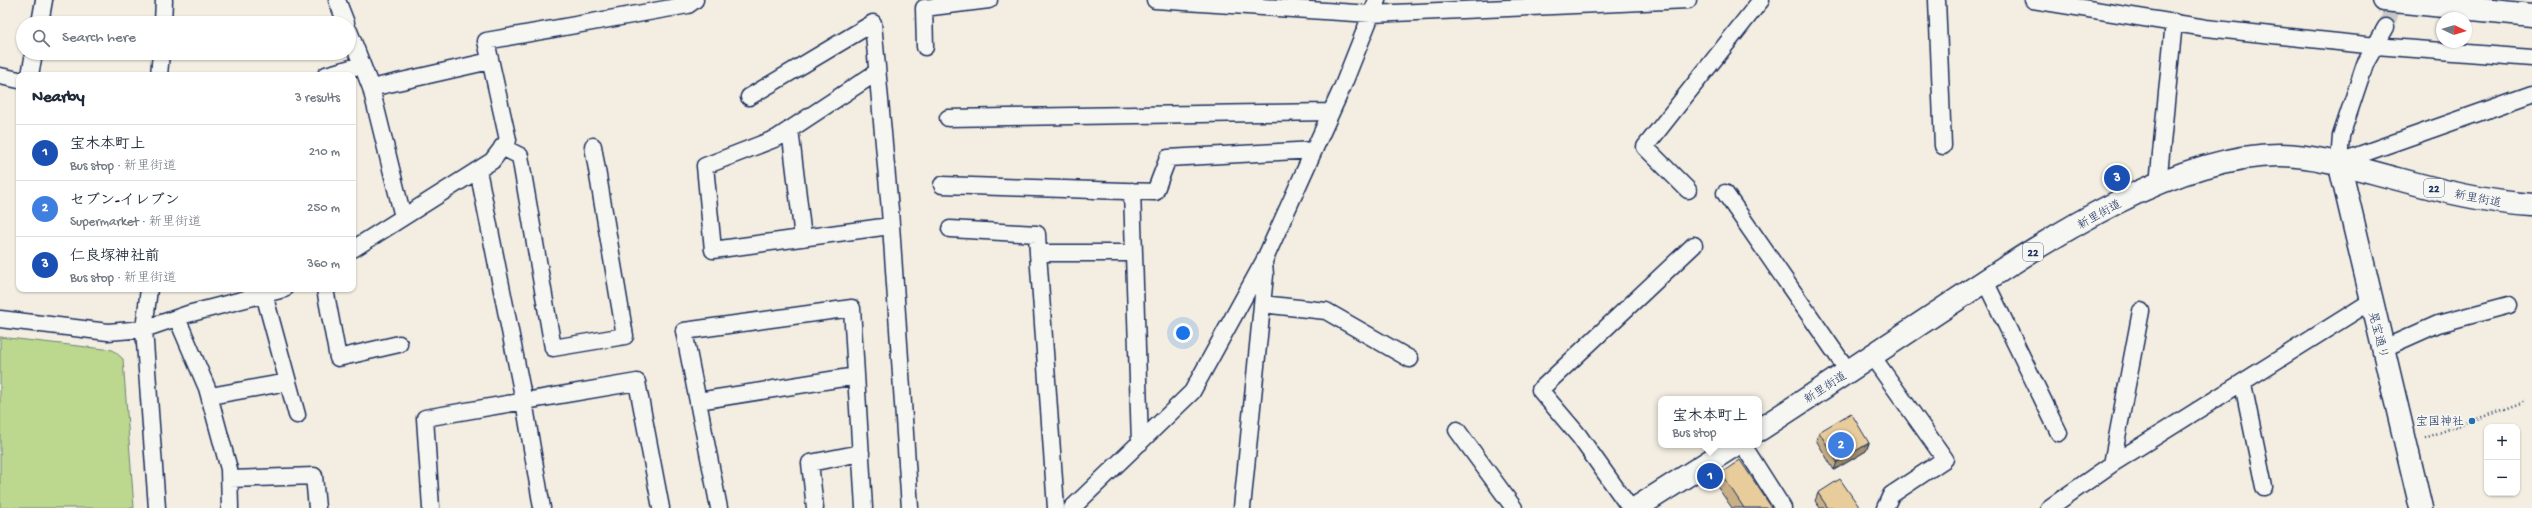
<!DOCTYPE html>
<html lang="en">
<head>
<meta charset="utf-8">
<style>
	body { margin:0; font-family:"Gochi Hand","Klee One",sans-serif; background:#f2f2f3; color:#1f2937 }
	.controls { position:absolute; right:12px; bottom:12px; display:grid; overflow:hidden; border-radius:8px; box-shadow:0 1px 3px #0004 }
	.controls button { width:36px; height:36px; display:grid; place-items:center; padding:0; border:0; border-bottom:1px solid #e0e1e3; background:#fff; color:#1f2937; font:20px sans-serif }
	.compass { position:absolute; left:2436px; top:12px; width:36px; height:36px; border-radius:50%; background:#fff; box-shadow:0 1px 3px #0004; rotate:94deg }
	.you { position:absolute; left:1183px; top:333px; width:14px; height:14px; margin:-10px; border:3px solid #fff; border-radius:50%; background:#1a73e8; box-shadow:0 0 0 6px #1a73e833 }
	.badge { display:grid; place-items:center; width:26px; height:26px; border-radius:50%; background:#1f6fb2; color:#fff; font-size:13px; font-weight:700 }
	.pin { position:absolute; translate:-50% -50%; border:2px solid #fff; box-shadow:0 1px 4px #0006 }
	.popup { position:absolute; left:1658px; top:396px; width:104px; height:52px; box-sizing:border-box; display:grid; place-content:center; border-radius:8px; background:#fff; filter:drop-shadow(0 1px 3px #0005); font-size:13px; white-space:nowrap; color:#747a83 }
	.popup b { font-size:15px; color:#1f2937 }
	.popup::after { content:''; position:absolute; left:50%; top:100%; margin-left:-8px; border:8px solid transparent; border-top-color:#fff }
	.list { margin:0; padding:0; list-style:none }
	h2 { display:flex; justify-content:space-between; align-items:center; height:52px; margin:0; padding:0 16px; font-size:17px }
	h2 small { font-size:13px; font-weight:400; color:#747a83 }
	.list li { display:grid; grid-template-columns:26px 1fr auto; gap:12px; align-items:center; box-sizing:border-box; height:56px; padding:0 16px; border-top:1px solid #e0e1e3 }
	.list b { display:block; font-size:15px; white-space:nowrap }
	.list p { margin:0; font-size:13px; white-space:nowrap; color:#747a83 }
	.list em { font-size:13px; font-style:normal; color:#747a83 }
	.icon { flex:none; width:22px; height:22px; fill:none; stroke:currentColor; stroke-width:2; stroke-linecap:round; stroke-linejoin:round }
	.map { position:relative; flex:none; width:2532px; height:508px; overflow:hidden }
	.search { position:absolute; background:#fff; box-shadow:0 1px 3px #0004; left:16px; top:16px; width:340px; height:44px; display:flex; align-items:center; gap:10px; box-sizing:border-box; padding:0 14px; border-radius:22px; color:#747a83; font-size:15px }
	.panel { position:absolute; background:#fff; box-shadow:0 1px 3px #0004; left:16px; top:72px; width:340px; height:220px; border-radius:8px }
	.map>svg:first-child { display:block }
	.green { fill:#bcd78e; stroke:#6c8376 }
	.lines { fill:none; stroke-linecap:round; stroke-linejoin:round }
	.street-tunnel { stroke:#c8c8c7; stroke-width:16; stroke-dasharray:16 8; stroke-linecap:butt }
	.street-casing { stroke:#1b2f5e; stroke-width:19 }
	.secondary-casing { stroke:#1b2f5e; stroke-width:25 }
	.primary-casing { stroke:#1b2f5e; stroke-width:25 }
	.highway-casing { stroke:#1b2f5e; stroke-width:25 }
	.path { stroke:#1b2f5e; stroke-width:2.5; stroke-dasharray:1 3; stroke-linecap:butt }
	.street { stroke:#f6f6f2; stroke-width:16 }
	.secondary { stroke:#f6f6f2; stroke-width:22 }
	.primary { stroke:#f6f6f2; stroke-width:22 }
	.highway { stroke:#f6f6f2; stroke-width:22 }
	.wall { fill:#c8af86; stroke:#1b2f5e }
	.shaded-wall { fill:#a28f6d; stroke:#1b2f5e }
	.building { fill:#e8cc9c; stroke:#1b2f5e }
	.poi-dot { fill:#1f6fb2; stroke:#f6f6f2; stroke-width:1.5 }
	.labels { text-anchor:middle; stroke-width:3.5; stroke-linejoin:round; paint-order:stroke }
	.shield { fill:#f6f6f2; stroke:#5d6b8a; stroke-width:1 }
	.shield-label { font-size:11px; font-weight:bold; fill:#1b2f5e }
	.street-label { font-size:12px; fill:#1b2f5e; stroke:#f6f6f2 }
	.poi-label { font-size:12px; fill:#1b2f5e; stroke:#f6f6f2; text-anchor:end }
</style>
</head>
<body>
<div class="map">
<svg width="2532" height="508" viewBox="0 0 2532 508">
	<rect width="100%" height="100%" fill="#f3eee1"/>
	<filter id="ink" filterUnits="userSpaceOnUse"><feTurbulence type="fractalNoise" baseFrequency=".025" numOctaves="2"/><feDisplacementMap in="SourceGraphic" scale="8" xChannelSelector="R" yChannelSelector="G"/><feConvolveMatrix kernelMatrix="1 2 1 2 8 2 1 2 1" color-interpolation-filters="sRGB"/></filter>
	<g filter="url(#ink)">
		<path class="green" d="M0 337 113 350 123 359 134 508H0Z"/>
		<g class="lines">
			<path class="street-tunnel" d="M2386 27 2395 0"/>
			<g class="street-casing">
				<path id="street" d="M337 0 346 23
					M1155 0 1371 14 1688 0
					M1937 0 1943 146
					M2033 0 2206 28 2376 46 2532 58
					M40 23 44 0
					M163 23 164 0
					M2386 27 2365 64 2341 136 2339 162 2532 94
					M349 31 371 88
					M925 47 924 8 989 0
					M877 72 777 138 705 166 713 250 890 226
					M30 75 34 53
					M159 75 161 53
					M326 75 362 65
					M0 76 19 80
					M749 97 873 23 890 210 910 508
					M948 118 1331 112
					M790 129 803 238
					M502 147 520 156 553 348 625 336 593 146
					M478 170 524 401 542 508
					M2158 184 2174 22
					M942 185 1155 192 1168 158 1314 150
					M1688 190 1645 147 1761 0
					M1132 191 1140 443
					M1725 193 1848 371
					M403 217 371 88 490 61
					M950 229 1037 234 1038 253
					M353 249 492 161 508 140 486 41 688 5 695 0
					M1985 281 2059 433
					M149 289 144 329 157 508
					M325 289 338 358 399 344
					M264 294 297 415
					M1262 304 1326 311 1410 359
					M177 318 207 388 229 469 230 508
					M0 319 108 332 144 329 188 314 284 289
					M2382 349 2438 324 2509 305
					M1872 356 1945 459 1891 495 1885 508
					M2243 384 2264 487
					M210 396 288 382
					M698 401 856 376
					M1457 430 1514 508
					M1743 445 1783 508
					M2112 464 2141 311
					M230 479 314 476 317 508
					M431 508 425 418 637 382 661 508
					M719 508 684 331 852 308 864 508
					M815 508 810 463 861 453
					M1056 508 1038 253H1134
					M1072 508 1192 392 1264 261 1342 88 1377 0
					M1242 508 1265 275 1264 263
					M1630 508 1579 436 1540 390 1694 245
					M2049 508 2112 464 2370 302"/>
			</g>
			<g class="secondary-casing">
				<path id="secondary" d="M2339 162 2421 508"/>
			</g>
			<g class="primary-casing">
				<path id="primary" d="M1759 430C1819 391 1879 351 1938 312 2031 251 2167 154 2281 155 2321 156 2359 169 2398 179 2442 191 2486 202 2532 205
					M1636 508 1735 445"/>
			</g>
			<g class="highway-casing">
				<path id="highway" d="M2384 0 2532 15"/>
			</g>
			<path class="path" d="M2425 438 2526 401"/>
			<use href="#street" class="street"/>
			<use href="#secondary" class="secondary"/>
			<use href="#primary" class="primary"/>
			<use href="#highway" class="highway"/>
		</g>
		<path class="wall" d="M1819 432 1869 443 1866 451 1834 470 1816 440Z
			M1721 473 1772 508H1732L1716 485Z
			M1818 493 1860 508H1820L1815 501Z"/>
		<path class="shaded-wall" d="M1869 443 1866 451 1834 470 1837 462Z"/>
		<path class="building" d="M1851 413 1869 443 1837 462 1819 432Z
			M1740 460 1772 508H1744L1721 473Z
			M1840 479 1860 508H1828L1818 493Z"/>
	</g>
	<circle class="poi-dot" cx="2472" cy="421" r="4"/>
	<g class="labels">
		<g class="shield">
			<rect x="2424" y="179" width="20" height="18" rx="3"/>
			<rect x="2023" y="243" width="20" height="18" rx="3"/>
		</g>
		<g class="shield-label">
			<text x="2434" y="192">22</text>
			<text x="2033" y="256">22</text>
		</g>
		<g class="street-label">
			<text transform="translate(2478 198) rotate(11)" y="4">新里街道</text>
			<text transform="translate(2099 214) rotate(-29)" y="4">新里街道</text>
			<text transform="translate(2379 335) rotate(76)" y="4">晃宝通り</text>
			<text transform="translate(1825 387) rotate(-33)" y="4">新里街道</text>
		</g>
		<g class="poi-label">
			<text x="2464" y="425">宝国神社</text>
		</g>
	</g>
</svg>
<div class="controls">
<button>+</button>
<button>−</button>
</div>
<svg class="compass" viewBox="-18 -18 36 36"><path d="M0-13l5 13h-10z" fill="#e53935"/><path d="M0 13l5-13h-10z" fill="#747a83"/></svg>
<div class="you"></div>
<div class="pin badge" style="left:1710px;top:476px;background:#1a4fb4">1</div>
<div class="popup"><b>宝木本町上</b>Bus stop</div>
<div class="pin badge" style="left:1841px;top:445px;background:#3f7fe0">2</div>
<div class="pin badge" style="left:2117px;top:178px;background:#1a4fb4">3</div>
<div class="search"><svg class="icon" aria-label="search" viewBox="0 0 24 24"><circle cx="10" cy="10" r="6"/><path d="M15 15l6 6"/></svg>Search here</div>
<section class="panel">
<h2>Nearby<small>3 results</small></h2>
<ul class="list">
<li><span class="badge" style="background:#1a4fb4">1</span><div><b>宝木本町上</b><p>Bus stop · 新里街道</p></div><em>210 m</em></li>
<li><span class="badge" style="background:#3f7fe0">2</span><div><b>セブン-イレブン</b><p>Supermarket · 新里街道</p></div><em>250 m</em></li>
<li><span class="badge" style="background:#1a4fb4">3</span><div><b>仁良塚神社前</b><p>Bus stop · 新里街道</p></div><em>360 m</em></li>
</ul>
</section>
</div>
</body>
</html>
